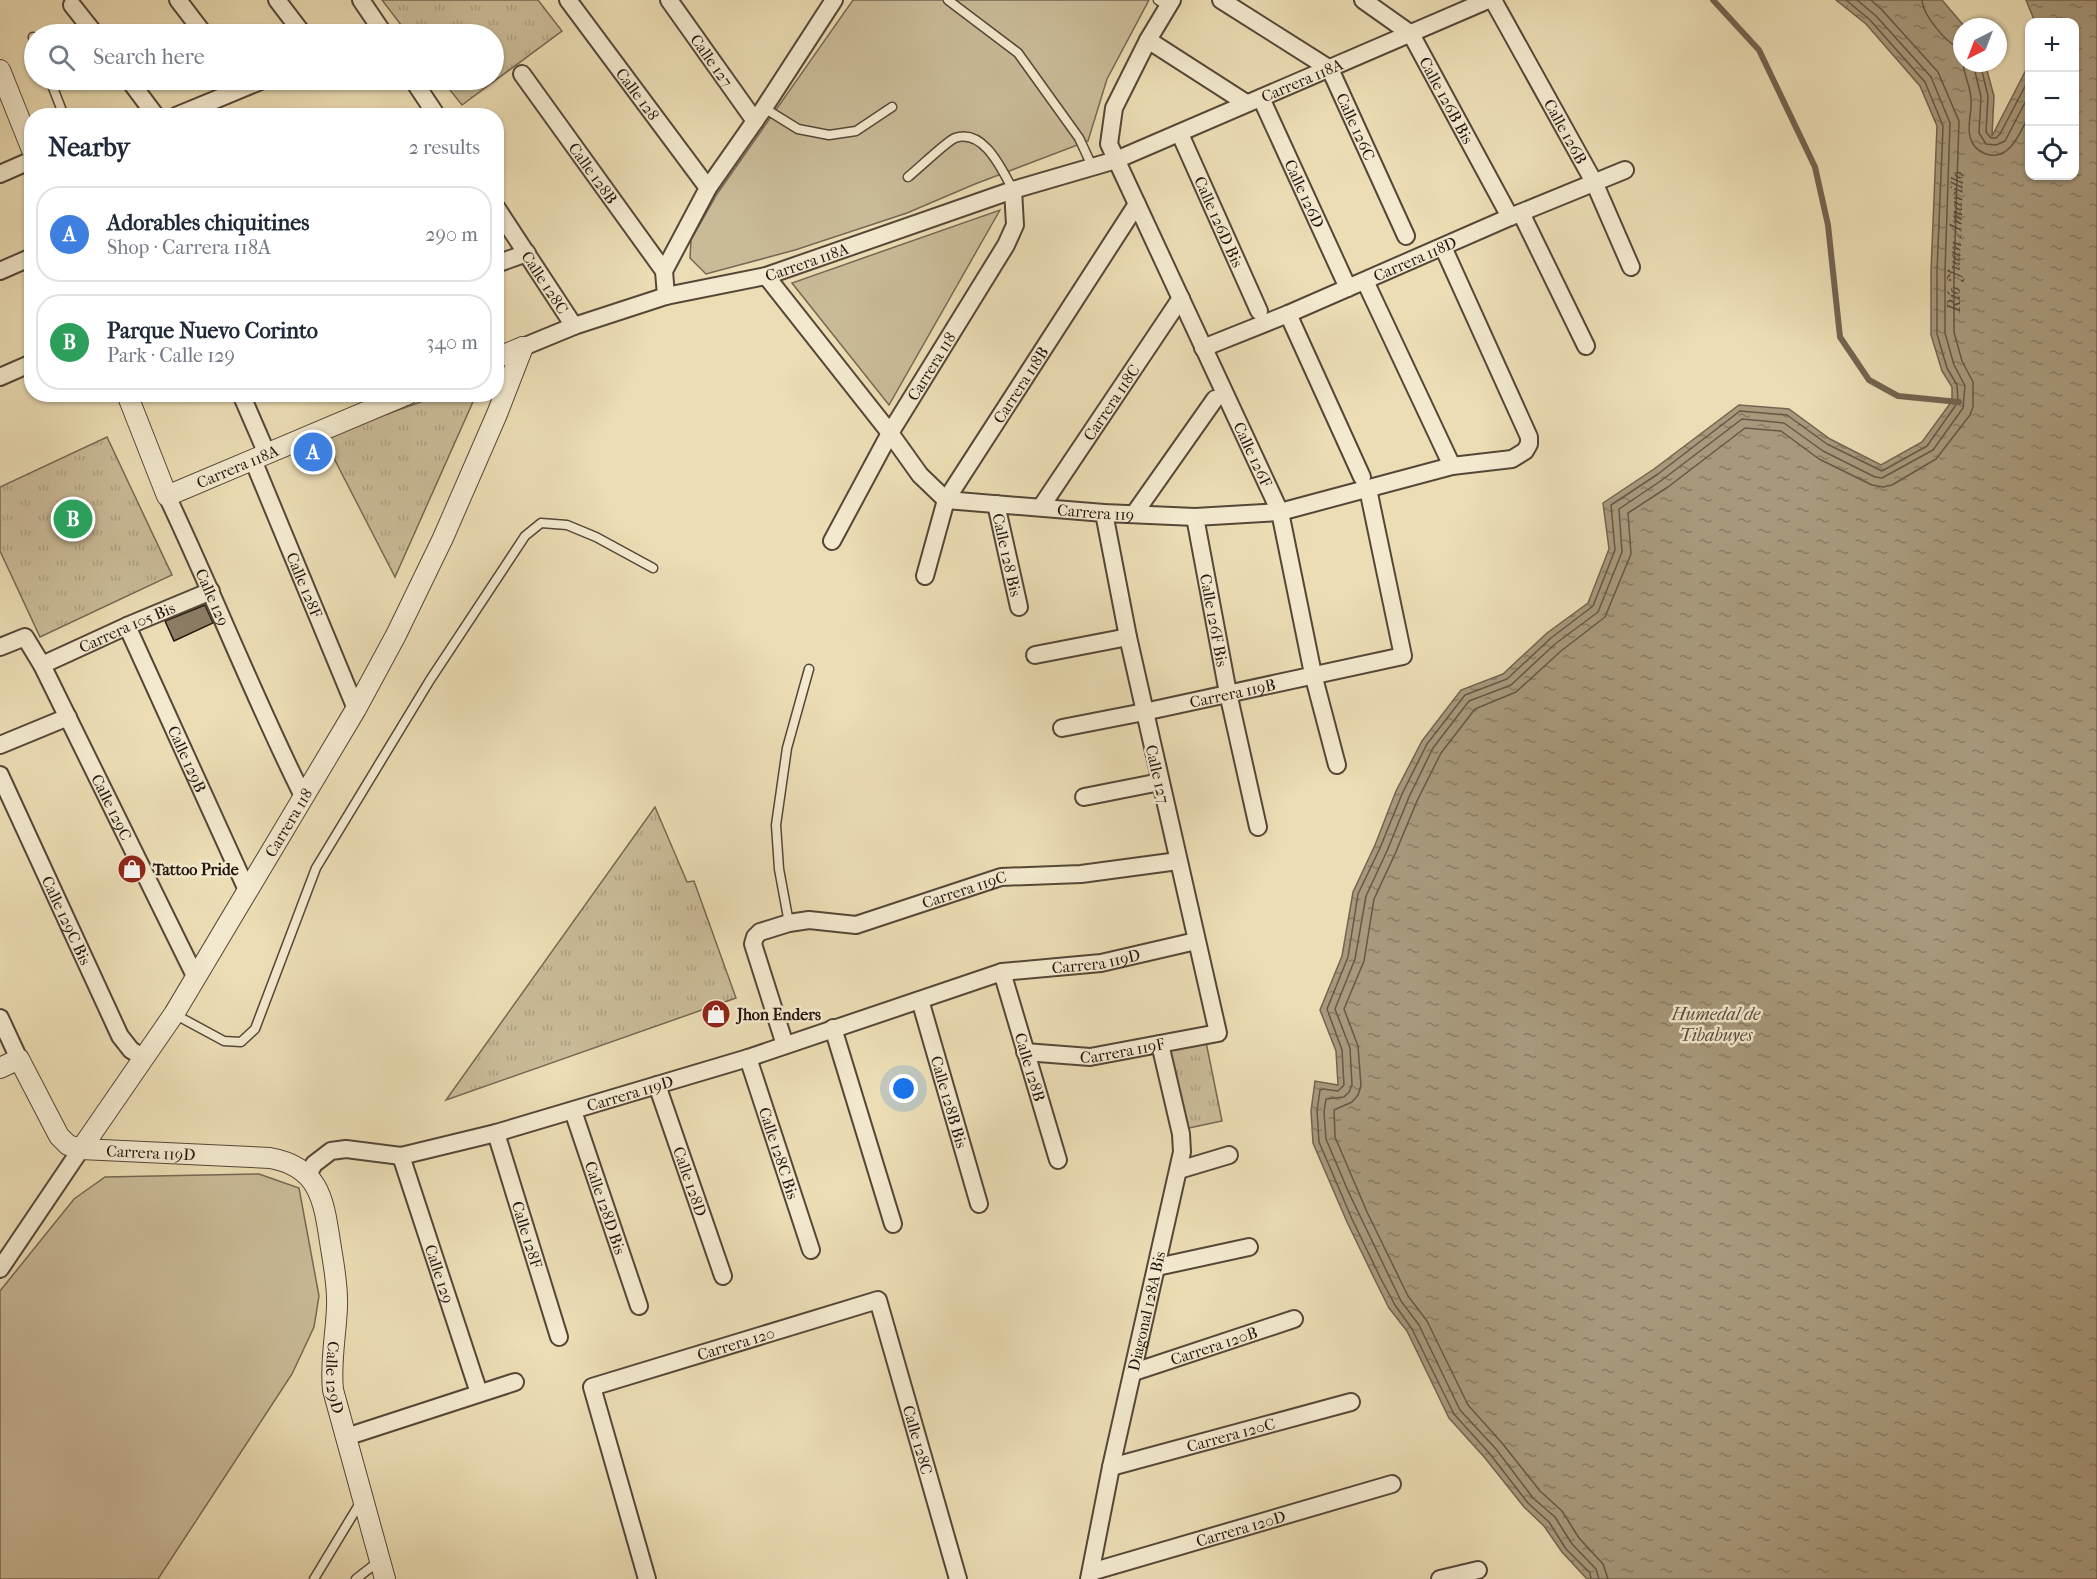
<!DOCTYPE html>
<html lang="en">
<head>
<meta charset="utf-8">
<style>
	body { margin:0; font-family:"IM FELL French Canon",serif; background:#f2f2f3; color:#1f2937 }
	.controls { position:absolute; right:18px; top:18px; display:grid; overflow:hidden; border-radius:12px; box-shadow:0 2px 4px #0004 }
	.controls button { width:54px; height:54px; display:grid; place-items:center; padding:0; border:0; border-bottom:2px solid #e0e1e3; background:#fff; color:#1f2937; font:30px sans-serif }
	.compass { position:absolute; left:1953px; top:18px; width:54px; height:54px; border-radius:50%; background:#fff; box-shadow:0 2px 4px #0004; rotate:222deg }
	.you { position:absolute; left:904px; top:1089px; width:21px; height:21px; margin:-15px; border:4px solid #fff; border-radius:50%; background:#1a73e8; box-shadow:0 0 0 9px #1a73e833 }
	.badge { display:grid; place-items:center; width:39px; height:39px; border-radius:50%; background:#8f2418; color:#fff; font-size:20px; font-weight:700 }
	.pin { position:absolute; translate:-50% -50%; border:3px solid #fff; box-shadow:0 2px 6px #0006 }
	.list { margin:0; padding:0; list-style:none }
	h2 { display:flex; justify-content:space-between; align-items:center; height:78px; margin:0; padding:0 24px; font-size:26px }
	h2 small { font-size:20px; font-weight:400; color:#747a83 }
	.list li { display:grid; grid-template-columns:39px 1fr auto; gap:18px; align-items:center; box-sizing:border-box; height:96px; margin:0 12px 12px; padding:0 12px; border:2px solid #e0e1e3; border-radius:24px }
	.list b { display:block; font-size:22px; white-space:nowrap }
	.list p { margin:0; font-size:20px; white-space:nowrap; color:#747a83 }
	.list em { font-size:20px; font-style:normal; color:#747a83 }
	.icon { flex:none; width:33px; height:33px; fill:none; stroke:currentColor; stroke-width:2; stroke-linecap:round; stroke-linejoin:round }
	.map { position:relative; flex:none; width:2097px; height:1579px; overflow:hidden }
	.search { position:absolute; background:#fff; box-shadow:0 2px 4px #0004; left:24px; top:24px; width:480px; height:66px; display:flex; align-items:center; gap:15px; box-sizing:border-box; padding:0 21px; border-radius:33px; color:#747a83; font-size:22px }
	.panel { position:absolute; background:#fff; box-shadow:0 2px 4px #0004; left:24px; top:108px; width:480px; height:294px; border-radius:24px }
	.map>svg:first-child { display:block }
	.green { fill:#cabb98; stroke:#766854; stroke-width:1.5 }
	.park { fill:url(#park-tufts); stroke:#766854; stroke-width:1.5 }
	.water { fill:url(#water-ripples); stroke:#736450; stroke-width:1.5 }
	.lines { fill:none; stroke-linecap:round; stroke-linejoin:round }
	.shore { stroke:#665746; stroke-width:1.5 }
	.stream { stroke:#736450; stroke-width:6 }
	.building { fill:#8c7d65; stroke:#23150f; stroke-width:1.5 }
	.service-casing { stroke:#554738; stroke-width:11 }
	.minor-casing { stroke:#554738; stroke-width:20 }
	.tertiary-casing { stroke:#554738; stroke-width:22 }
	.service { stroke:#f3e9ce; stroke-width:8 }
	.minor { stroke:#f3e9ce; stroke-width:16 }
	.tertiary { stroke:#f3e9ce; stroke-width:20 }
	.labels { text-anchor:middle; stroke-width:5; stroke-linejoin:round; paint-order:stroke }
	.street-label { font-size:16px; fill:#23150f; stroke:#f3e9ce }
	.poi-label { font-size:16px; font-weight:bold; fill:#23150f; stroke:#f3e9ce; text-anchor:start }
	.water-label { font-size:18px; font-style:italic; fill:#584a3b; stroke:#f3e9ce }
</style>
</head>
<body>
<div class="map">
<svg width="2097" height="1579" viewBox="0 0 2097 1579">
	<defs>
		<pattern id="park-tufts" width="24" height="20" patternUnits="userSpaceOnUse" patternTransform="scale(1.5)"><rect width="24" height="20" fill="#cabb98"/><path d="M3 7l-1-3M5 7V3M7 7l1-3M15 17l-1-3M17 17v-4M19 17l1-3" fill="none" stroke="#ada082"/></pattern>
		<pattern id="water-ripples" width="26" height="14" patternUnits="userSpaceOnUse" patternTransform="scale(1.5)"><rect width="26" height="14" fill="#a8997c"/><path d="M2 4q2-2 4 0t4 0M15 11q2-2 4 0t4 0" fill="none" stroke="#887c64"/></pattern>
	</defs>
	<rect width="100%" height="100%" fill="#ecddb4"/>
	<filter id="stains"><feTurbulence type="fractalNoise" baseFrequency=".00333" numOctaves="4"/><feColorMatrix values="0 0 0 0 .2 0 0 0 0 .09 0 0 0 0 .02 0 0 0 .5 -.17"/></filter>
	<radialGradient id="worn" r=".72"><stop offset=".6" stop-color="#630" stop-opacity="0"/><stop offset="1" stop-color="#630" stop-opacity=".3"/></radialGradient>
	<path class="green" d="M853 0H1149L1107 79 1088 141 975 184 907 213 795 250 706 274 690 258 691 240 717 194Z
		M1000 210 889 405 792 283Z
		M259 1174 299 1188 319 1296 314 1327 292 1374 158 1579H0V1291L74 1199 105 1177Z"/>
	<path class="park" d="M382 0H538L562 31 462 105 442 80H494V34H408Z
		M440 395H476L395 577 323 437Z
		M107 437 172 575 40 637 0 551V487Z
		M655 807 687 882 694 881 736 998 446 1100Z
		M1206 1042 1222 1121 1184 1129 1168 1050Z"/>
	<path class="water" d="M1836 0H1942L1965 27H1962V63H1985L1994 96 1992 136 2029 64 2030 176H2074V22H2035L2026 0H2097V1579H1587L1562 1552 1544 1526 1524 1507 1485 1458 1449 1418 1407 1331 1389 1308 1376 1282 1347 1222 1313 1143 1311 1111 1315 1081 1338 1085 1336 1051 1320 1010 1342 956 1353 892 1375 845 1396 791 1422 741 1461 690 1503 674 1547 633 1588 603 1609 549 1603 503 1654 469 1739 405 1789 409 1830 439 1881 465 1922 442 1952 401V387L1942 371 1931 335V271L1937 126 1920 86 1866 24Z"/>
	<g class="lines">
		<g class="shore">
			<path d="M1922 0C1923 15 1947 45 1962 49"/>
			<path d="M1963 63C1964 76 1971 87 1971 100 1972 112 1967 125 1970 137 1972 145 1978 151 1986 154 2011 162 2021 130 2030 113"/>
			<path d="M1973 63 1981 97 1979 133 1986 144 1996 145 2005 141 2030 93"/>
			<path d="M1980 63 1988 96 1986 132 1991 138H1996L2000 134 2030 77"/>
			<path d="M1591 1579 1590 1573 1566 1549 1549 1522 1528 1503 1490 1454 1454 1414 1412 1329 1395 1305 1381 1279 1352 1219 1319 1142 1317 1111 1320 1090 1323 1089 1338 1091 1344 1085 1342 1050 1327 1009 1348 957 1358 894 1380 848 1402 794 1427 744 1465 695 1507 679 1551 638 1593 606 1615 550 1611 505 1658 474 1740 411 1787 415 1827 444 1882 471 1927 446 1958 402 1957 385 1947 368 1937 334V271L1943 126 1925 82 1870 20 1846 0"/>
			<path d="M1599 1579 1596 1569 1572 1544 1555 1517 1533 1498 1496 1449 1460 1410 1419 1325 1401 1301 1348 1191 1326 1139 1324 1112 1326 1099 1344 1097 1349 1092 1352 1085 1350 1048 1335 1009 1355 959 1366 896 1387 851 1409 797 1433 748 1469 701 1511 685 1555 644 1598 612 1622 552 1619 509 1662 480 1742 419 1784 423 1823 451 1875 477 1882 478 1933 450 1963 408 1965 386 1954 365 1945 333V271L1950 123 1931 77 1876 16 1857 0"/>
			<path id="s1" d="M1608 1579 1603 1564 1579 1538 1562 1511 1540 1491 1502 1443 1468 1405 1427 1321 1408 1296 1367 1212 1335 1137 1334 1110 1352 1102 1358 1095 1361 1086 1358 1046 1344 1009 1364 961 1374 899 1395 854 1417 801 1441 753 1475 709 1516 692 1561 651 1605 617 1631 554 1628 513 1668 487 1745 428 1781 431 1819 459 1872 485 1883 487 1892 485 1936 459 1970 415 1973 407V382L1962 361 1954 332V271L1959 121 1938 72 1882 10 1871 0"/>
		</g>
		<path class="stream" d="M1713 0 1759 50 1815 167 1828 225 1840 337 1869 380 1898 396 1959 402"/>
	</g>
	<path class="building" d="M205 605 213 623 174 641 165 621Z"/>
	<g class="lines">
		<g class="service-casing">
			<path id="service" d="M948 0 1018 53 1079 138 1092 166
				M1158 0 1168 6
				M33 37 34 40
				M50 80 64 116
				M764 108 798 129 829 135 856 131 892 107
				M908 177C917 170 947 141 955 138 984 128 1002 170 1013 190
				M789 923 779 869 776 825 787 748 809 669
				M174 1014 224 1041 241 1042 255 1029 316 868 430 680 525 536 541 523 567 525 596 537 653 568
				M314 1579 360 1503
				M356 1579 379 1561"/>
		</g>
		<g class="minor-casing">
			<g id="minor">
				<path d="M178 0 204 34"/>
				<path d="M277 0 303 34"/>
				<path d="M361 0 384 34"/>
				<path id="s2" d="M568 0 708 188"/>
				<path id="s3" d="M669 0 755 121"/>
				<path id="s4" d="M1172 0 1148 40 1114 108 1109 144 1280 512 1313 674 1337 765"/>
				<path id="s5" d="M1221 0 1330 69 1406 236"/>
				<path id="s6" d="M1363 0 1411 34 1510 217"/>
				<path id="s7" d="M1493 0 1594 182 1631 267"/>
				<path d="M72 5 95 34"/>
				<path d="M1148 40 1246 103"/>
				<path id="s8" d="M522 74 664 271"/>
				<path d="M129 80 156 116"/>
				<path d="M413 80 437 116"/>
				<path id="s9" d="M1261 98 1348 288"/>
				<path d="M176 116 263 80"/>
				<path id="s10" d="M1180 134 1259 311"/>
				<path d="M0 174 32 160"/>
				<path id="s11" d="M496 207 574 326"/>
				<path d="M1521 213 1586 346"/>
				<path d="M496 264 527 253"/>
				<path d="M0 271 32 257"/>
				<path id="s12" d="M766 276 890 433 920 475 946 500 1104 513 1195 517 1280 512 1452 466 1512 459 1525 451 1529 444V437L1443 247"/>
				<path d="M1365 281 1452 466"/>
				<path d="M666 296 664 271 708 188 764 108 834 0"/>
				<path d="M1288 314 1362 477"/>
				<path id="s13" d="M523 347 574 326 666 296 766 276 1013 190 1116 160 1488 0"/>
				<path id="s14" d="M1203 348 1288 314 1510 217 1625 170"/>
				<path d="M0 377 32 363"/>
				<path d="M241 394 267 454"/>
				<path id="s15" d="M253 460 356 709"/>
				<path id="s16" d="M167 496C214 595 254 698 303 796"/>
				<path id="s17" d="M996 504 1019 607"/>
				<path id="s18" d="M1041 507 1181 298"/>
				<path d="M1134 514 1215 399"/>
				<path id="s19" d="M1195 517 1228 693 1258 827"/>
				<path id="s20" d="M832 541 890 433 1006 245 1015 225 1013 190"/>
				<path id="s21" d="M925 576 946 500 1137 204"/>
				<path id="s22" d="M127 626 247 890"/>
				<path id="s23" d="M0 647 25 637 42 665 196 978"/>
				<path d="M1035 655 1128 637"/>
				<path id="s24" d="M42 665 127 626 211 591"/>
				<path id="s25" d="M1062 728 1144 712 1403 656 1368 489"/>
				<path d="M0 745 68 717"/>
				<path id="s26" d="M0 775 120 1036 131 1050 144 1058"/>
				<path d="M1084 797 1160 782"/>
				<path id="s27" d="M1002 972 1058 1160"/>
				<path id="s28" d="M920 1000 979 1204"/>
				<path d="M0 1018 19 1059"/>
				<path d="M833 1028 893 1224"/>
				<path id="s29" d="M785 1045 753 944 755 937 760 932 789 923 809 920 856 925 1001 877 1081 874 1178 861"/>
				<path id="s30" d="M1025 1052 1090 1057 1218 1033 1128 637 1104 513"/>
				<path id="s31" d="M748 1058 811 1250"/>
				<path id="s32" d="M657 1085 723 1276"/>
				<path id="s33" d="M573 1111 639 1306"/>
				<path id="s34" d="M496 1133 559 1337"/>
				<path id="s35" d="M401 1156 479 1393"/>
				<path d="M1179 1170 1229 1155"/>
				<path id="s36" d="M308 1175 314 1164 331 1151 346 1149 401 1156 496 1133 748 1058 1002 972 1101 963 1196 941"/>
				<path d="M1157 1267 1249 1247"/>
				<path d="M0 1269 81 1149"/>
				<path id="s37" d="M1134 1372 1294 1319"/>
				<path d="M346 1437 515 1382"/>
				<path id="s38" d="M1111 1467 1351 1402"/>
				<path id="s39" d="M1091 1572 1392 1484"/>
				<path id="s40" d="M647 1579 592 1387 878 1300 958 1579"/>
				<path id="s41" d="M1089 1579 1111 1467 1182 1152 1181 1134 1160 1044"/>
				<path d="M1440 1579 1478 1570"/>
			</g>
		</g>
		<g class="tertiary-casing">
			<g id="tertiary">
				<path d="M0 70 32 150"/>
				<path d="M496 358 523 347"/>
				<path id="s42" d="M127 394 167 496 408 394"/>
				<path id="s43" d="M0 1068 19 1059 59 1136 68 1145 81 1149 270 1158C322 1167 324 1204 331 1248 334 1267 338 1287 337 1307 336 1335 330 1362 333 1390L385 1579"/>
				<path id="s44" d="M81 1149 174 1014 356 709 396 635 443 538 497 414 523 347"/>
			</g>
		</g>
		<use href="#service" class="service"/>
		<use href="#minor" class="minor"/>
		<use href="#tertiary" class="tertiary"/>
	</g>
	<defs>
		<g id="shop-disc" transform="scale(1.5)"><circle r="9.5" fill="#8f2418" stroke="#f3e9ce"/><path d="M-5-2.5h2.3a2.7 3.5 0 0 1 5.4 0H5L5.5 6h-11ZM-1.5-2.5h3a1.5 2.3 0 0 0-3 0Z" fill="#fff"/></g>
	</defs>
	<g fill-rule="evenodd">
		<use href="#shop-disc" x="132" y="869"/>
		<use href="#shop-disc" x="716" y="1014"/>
	</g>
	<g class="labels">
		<g class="street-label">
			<text dy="6" stroke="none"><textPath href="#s3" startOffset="74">Calle 127</textPath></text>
			<text dy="6" stroke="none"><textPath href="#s13" startOffset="825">Carrera 118A</textPath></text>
			<text dy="6" stroke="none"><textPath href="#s2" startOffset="117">Calle 128</textPath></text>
			<text dy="6" stroke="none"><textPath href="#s6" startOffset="134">Calle 126B Bis</textPath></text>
			<text dy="6" stroke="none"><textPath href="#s5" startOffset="192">Calle 126C</textPath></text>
			<text dy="6" stroke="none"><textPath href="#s7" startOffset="150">Calle 126B</textPath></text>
			<text dy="6" stroke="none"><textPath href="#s8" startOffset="122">Calle 128B</textPath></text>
			<text dy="6" stroke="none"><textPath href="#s9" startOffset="105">Calle 126D</textPath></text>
			<text dy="6" stroke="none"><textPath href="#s10" startOffset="96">Calle 126D Bis</textPath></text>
			<text dy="6" stroke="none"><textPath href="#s14" startOffset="230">Carrera 118D</textPath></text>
			<text dy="6" stroke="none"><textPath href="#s13" startOffset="297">Carrera 118A</textPath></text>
			<text dy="6" stroke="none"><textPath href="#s11" startOffset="90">Calle 128C</textPath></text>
			<text dy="6" stroke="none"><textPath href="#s20" startOffset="201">Carrera 118</textPath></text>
			<text dy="6" stroke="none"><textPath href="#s21" startOffset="216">Carrera 118B</textPath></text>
			<text dy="6" stroke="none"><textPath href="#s18" startOffset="126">Carrera 118C</textPath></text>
			<text dy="6" stroke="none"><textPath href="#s4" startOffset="501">Calle 126F</textPath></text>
			<text dy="6" stroke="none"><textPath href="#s42" startOffset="186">Carrera 118A</textPath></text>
			<text dy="6" stroke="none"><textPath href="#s12" startOffset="438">Carrera 119</textPath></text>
			<text dy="6" stroke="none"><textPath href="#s17" startOffset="52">Calle 128 Bis</textPath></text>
			<text dy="6" stroke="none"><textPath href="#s15" startOffset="135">Calle 128F</textPath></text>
			<text dy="6" stroke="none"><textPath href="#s16" startOffset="111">Calle 129</textPath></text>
			<text dy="6" stroke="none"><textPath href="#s19" startOffset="105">Calle 126F Bis</textPath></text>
			<text dy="6" stroke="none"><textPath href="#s24" startOffset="93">Carrera 105 Bis</textPath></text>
			<text dy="6" stroke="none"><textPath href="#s25" startOffset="174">Carrera 119B</textPath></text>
			<text dy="6" stroke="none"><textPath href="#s22" startOffset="146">Calle 129B</textPath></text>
			<text transform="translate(1158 774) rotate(77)" y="6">Calle 127</text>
			<text dy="6" stroke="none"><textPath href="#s23" startOffset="218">Calle 129C</textPath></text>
			<text dy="6" stroke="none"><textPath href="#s44" startOffset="387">Carrera 118</textPath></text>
			<text dy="6" stroke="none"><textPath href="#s29" startOffset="332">Carrera 119C</textPath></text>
			<text dy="6" stroke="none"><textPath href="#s26" startOffset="160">Calle 129C Bis</textPath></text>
			<text dy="6" stroke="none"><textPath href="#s36" startOffset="828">Carrera 119D</textPath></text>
			<text dy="6" stroke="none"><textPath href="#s30" startOffset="98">Carrera 119F</textPath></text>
			<text dy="6" stroke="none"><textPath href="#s27" startOffset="99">Calle 128B</textPath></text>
			<text dy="6" stroke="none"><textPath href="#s36" startOffset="342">Carrera 119D</textPath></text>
			<text dy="6" stroke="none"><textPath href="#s28" startOffset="106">Calle 128B Bis</textPath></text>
			<text dy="6" stroke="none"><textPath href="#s43" startOffset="204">Carrera 119D</textPath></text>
			<text dy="6" stroke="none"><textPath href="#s31" startOffset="100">Calle 128C Bis</textPath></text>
			<text dy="6" stroke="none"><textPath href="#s32" startOffset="102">Calle 128D</textPath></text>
			<text dy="6" stroke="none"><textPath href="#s33" startOffset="102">Calle 128D Bis</textPath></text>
			<text dy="6" stroke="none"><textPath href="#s34" startOffset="106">Calle 128F</textPath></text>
			<text dy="6" stroke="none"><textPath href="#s35" startOffset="124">Calle 129</textPath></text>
			<text dy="6" stroke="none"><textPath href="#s41" startOffset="274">Diagonal 128A Bis</textPath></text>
			<text dy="6" stroke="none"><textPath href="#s40" startOffset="350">Carrera 120</textPath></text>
			<text dy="6" stroke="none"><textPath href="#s37" startOffset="84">Carrera 120B</textPath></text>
			<text dy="6" stroke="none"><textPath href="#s43" startOffset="573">Calle 129D</textPath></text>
			<text dy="6" stroke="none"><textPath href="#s38" startOffset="124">Carrera 120C</textPath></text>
			<text dy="6" stroke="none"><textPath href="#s40" startOffset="644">Calle 128C</textPath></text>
			<text dy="6" stroke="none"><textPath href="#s39" startOffset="156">Carrera 120D</textPath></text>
		</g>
		<g class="poi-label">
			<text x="153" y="875">Tattoo Pride</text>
			<text x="737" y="1020">Jhon Enders</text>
		</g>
		<g class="water-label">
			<text dy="6" stroke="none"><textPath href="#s1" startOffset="1863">Río Juan Amarillo</textPath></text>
			<text x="1716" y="1020">Humedal de<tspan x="1716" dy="21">Tibabuyes</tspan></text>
		</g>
	</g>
	<rect width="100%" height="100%" filter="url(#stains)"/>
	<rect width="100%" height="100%" fill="url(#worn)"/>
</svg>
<div class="controls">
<button>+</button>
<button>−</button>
<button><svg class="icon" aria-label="locate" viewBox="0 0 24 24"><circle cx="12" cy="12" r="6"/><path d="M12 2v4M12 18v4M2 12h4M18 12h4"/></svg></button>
</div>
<svg class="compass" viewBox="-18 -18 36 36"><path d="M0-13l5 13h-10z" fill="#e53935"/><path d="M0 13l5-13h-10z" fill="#747a83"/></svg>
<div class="you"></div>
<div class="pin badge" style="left:313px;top:452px;background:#3f7fe0">A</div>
<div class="pin badge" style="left:73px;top:519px;background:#2e9e5b">B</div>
<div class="search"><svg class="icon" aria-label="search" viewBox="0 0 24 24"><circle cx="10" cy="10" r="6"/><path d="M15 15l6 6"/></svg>Search here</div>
<section class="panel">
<h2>Nearby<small>2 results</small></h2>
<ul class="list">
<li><span class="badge" style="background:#3f7fe0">A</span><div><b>Adorables chiquitines</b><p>Shop · Carrera 118A</p></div><em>290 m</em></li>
<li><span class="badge" style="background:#2e9e5b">B</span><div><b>Parque Nuevo Corinto</b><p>Park · Calle 129</p></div><em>340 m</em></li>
</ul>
</section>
</div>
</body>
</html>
